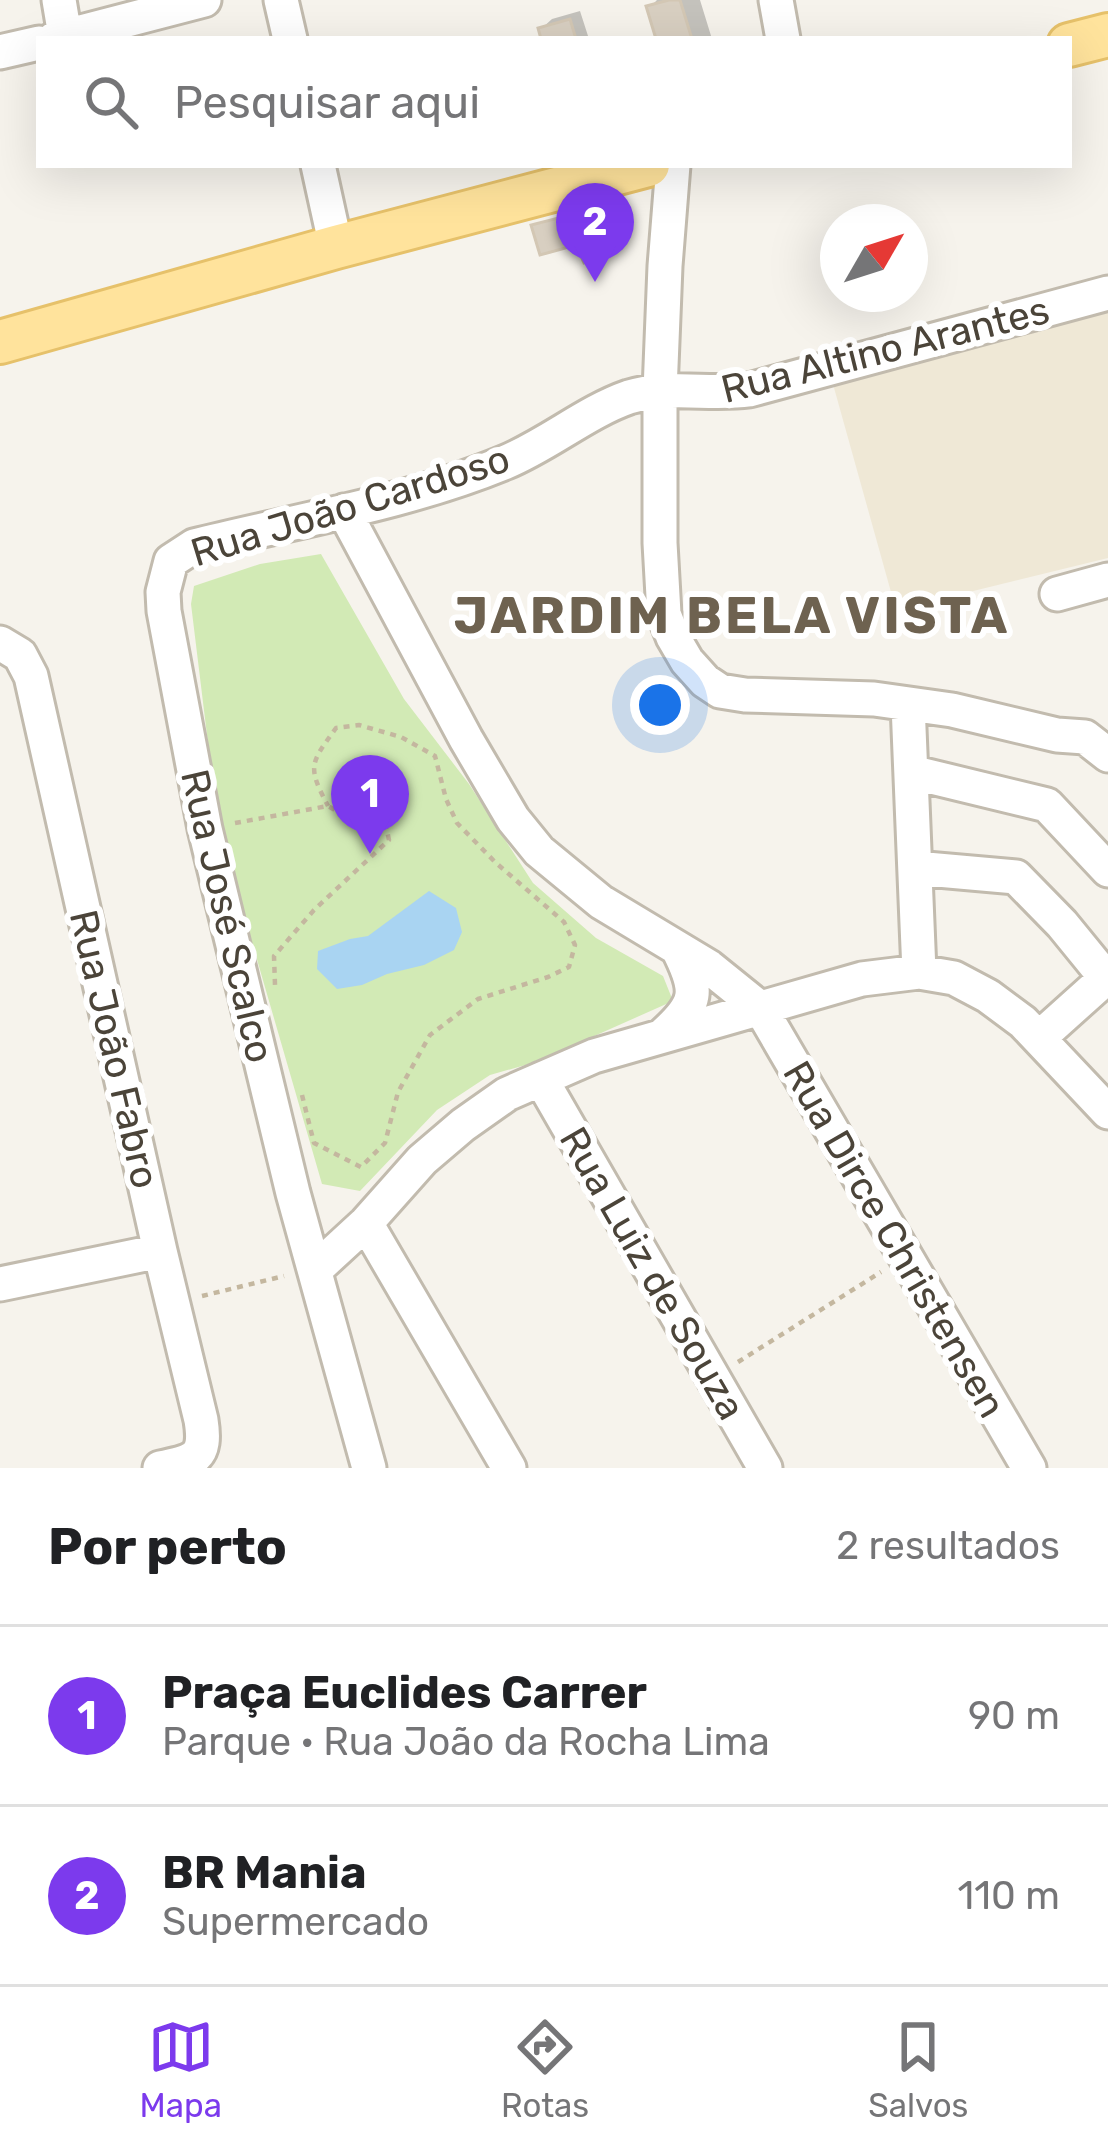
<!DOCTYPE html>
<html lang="pt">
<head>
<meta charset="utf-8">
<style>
	body { margin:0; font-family:Rubik,sans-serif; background:#f6f6f6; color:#202124 }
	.compass { position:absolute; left:820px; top:204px; width:108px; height:108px; border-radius:50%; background:#fff; box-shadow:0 12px 48px #0002; rotate:51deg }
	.you { position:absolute; left:660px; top:705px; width:42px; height:42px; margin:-30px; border:9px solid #fff; border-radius:50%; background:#1a73e8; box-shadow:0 0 0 18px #1a73e833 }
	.badge { display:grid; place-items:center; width:78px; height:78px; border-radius:50%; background:#7c3aed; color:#fff; font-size:39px; font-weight:700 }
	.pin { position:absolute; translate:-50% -99px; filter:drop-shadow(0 3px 6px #0008) }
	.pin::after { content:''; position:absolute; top:63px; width:42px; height:36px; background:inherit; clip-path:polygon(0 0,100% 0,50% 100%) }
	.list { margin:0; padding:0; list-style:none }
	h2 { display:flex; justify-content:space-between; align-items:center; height:156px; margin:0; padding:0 48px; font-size:51px }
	h2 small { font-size:39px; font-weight:400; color:#757577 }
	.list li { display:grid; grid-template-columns:78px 1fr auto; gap:36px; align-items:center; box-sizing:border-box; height:180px; padding:0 48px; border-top:3px solid #e0e0e0 }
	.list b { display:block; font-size:45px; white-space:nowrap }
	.list p { margin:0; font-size:39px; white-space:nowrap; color:#757577 }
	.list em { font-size:39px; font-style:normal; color:#757577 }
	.icon { flex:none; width:66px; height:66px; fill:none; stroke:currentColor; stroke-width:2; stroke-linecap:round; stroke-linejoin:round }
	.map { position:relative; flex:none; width:1108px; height:1468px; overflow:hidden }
	.search { position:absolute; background:#fff; box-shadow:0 12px 48px #0002; left:36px; right:36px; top:36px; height:132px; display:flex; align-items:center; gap:30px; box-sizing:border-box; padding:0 42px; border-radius:0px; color:#757577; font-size:45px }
	.sheet { height:516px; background:#fff }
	nav { display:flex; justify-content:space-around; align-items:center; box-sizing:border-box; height:168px; border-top:3px solid #e0e0e0; background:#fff; font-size:33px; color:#757577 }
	nav a { display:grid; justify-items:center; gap:6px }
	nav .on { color:#7c3aed }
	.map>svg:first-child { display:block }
	.education { fill:#efe8d6 }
	.green { fill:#d2eab5 }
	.water { fill:#a9d4f2 }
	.shadow { fill:#0003 }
	.building { fill:#d8cfc1; stroke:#d3c7b4; stroke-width:3 }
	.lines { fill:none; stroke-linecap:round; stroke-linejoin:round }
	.minor-casing { stroke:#c2bbae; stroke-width:39 }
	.major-casing { stroke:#e6c16a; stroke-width:48 }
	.path { stroke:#c4b79f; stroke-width:4.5; stroke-dasharray:6 6; stroke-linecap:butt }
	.minor { stroke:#fff; stroke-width:33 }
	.major { stroke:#ffe39c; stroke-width:42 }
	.labels { text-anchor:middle; stroke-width:12; stroke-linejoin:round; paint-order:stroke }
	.street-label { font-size:39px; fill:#4b4439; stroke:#fff }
	.district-label { font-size:51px; font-weight:bold; letter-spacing:3px; fill:#6e6250; stroke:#fff }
</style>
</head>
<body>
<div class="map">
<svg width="1108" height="1468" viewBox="0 0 1108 1468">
	<rect width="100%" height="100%" fill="#f6f3ec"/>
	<path class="education" d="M1108 305V558L896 610 831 377Z"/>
	<path class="green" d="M321 554 404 699 469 784 533 883 596 938 663 976 673 1001 536 1062 490 1075 437 1110 360 1191 322 1184 218 825 191 604 194 586 260 564Z"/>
	<path class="water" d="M429 891 456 908 462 932 454 950 424 965 387 974 362 985 337 989 317 969 318 951 350 939 368 936Z"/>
	<path class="shadow" d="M657 0H700L712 39H659L650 7Z
		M580 11 589 39H544L541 29 552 19Z
		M626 204 631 224 627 228 610 233 613 247 608 252 535 227Z"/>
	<path class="building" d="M669 0H680L692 39H656L646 6Z
		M570 19 576 39H541L538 28Z
		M621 202 628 231 607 237 610 255 584 263 576 245 540 255 531 225Z"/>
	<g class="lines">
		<g class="minor-casing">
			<path id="minor" d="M59 0 65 36
				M281 0 290 39
				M776 0 783 39
				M54 39 204 0
				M0 52 39 43
				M318 165 336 247
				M673 165 665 266 660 391V543L664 614 673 637 687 661 705 681 720 691 745 695 874 699 952 710 1057 735 1085 737 1108 755
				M344 511 466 739 513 819 539 851 601 902 709 967 761 1009 1029 1468
				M1057 594 1108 580
				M0 643 20 655 31 676 160 1251 201 1420C207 1458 195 1461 160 1468
				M908 704 919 972
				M911 772 1047 805 1108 870
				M915 868 1016 877 1062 924 1106 978
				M663 1035C699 1003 699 991 678 949
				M1039 1038 1108 976
				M541 1079 765 1468
				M366 1223 509 1468
				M316 1269 366 1223 422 1160 463 1125 507 1094 594 1056 862 979 919 972 954 978 988 996 1023 1022 1108 1112
				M0 1284 160 1251
				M369 1468 293 1193 205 829 164 611 163 592 171 561 194 546C298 520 407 503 506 462 549 444 586 412 629 397 667 385 709 395 749 390L1108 293"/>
		</g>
		<g class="major-casing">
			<path id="major" d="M1069 45 1108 35
				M0 342 336 247 648 165"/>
		</g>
		<path class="path" d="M235 823 328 806 351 819 371 816 386 826 389 840 314 910 274 956 275 985
			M302 1095 314 1143 361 1167 385 1143 398 1092 430 1035 478 999 548 977 569 967 575 945 564 922 495 862 457 823 446 799 435 756 401 737 359 725 336 728C310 764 307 766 328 806
			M202 1296 284 1276
			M738 1362 881 1272"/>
		<use href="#minor" class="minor"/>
		<use href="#major" class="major"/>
	</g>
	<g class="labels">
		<g class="street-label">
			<text transform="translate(885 349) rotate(-14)" y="14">Rua Altino Arantes</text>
			<text transform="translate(350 505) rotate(-17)" y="14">Rua João Cardoso</text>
			<text transform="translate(228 916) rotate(77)" y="14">Rua José Scalco</text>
			<text transform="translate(115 1049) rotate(77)" y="14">Rua João Fabro</text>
			<text transform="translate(895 1239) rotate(60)" y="14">Rua Dirce Christensen</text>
			<text transform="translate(653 1273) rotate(60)" y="14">Rua Luiz de Souza</text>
		</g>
		<g class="district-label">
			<text x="732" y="633">JARDIM BELA VISTA</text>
		</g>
	</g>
</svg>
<svg class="compass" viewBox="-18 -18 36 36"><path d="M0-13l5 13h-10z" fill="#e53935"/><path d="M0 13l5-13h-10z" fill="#757577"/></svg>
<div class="you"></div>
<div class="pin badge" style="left:370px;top:854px">1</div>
<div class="pin badge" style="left:595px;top:282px">2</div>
<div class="search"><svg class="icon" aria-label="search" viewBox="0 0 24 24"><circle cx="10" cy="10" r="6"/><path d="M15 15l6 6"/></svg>Pesquisar aqui</div>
</div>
<section class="sheet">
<h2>Por perto<small>2 resultados</small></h2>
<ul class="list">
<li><span class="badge">1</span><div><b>Praça Euclides Carrer</b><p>Parque · Rua João da Rocha Lima</p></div><em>90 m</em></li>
<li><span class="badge">2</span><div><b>BR Mania</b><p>Supermercado</p></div><em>110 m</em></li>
</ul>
</section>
<nav>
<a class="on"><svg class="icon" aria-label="map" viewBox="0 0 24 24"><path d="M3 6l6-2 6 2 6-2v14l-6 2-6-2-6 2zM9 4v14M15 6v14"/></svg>Mapa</a>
<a><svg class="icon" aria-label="directions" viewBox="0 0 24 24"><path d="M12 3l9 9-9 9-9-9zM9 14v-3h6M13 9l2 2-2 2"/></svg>Rotas</a>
<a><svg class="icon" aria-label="saved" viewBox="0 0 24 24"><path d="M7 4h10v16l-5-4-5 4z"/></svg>Salvos</a>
</nav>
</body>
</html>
